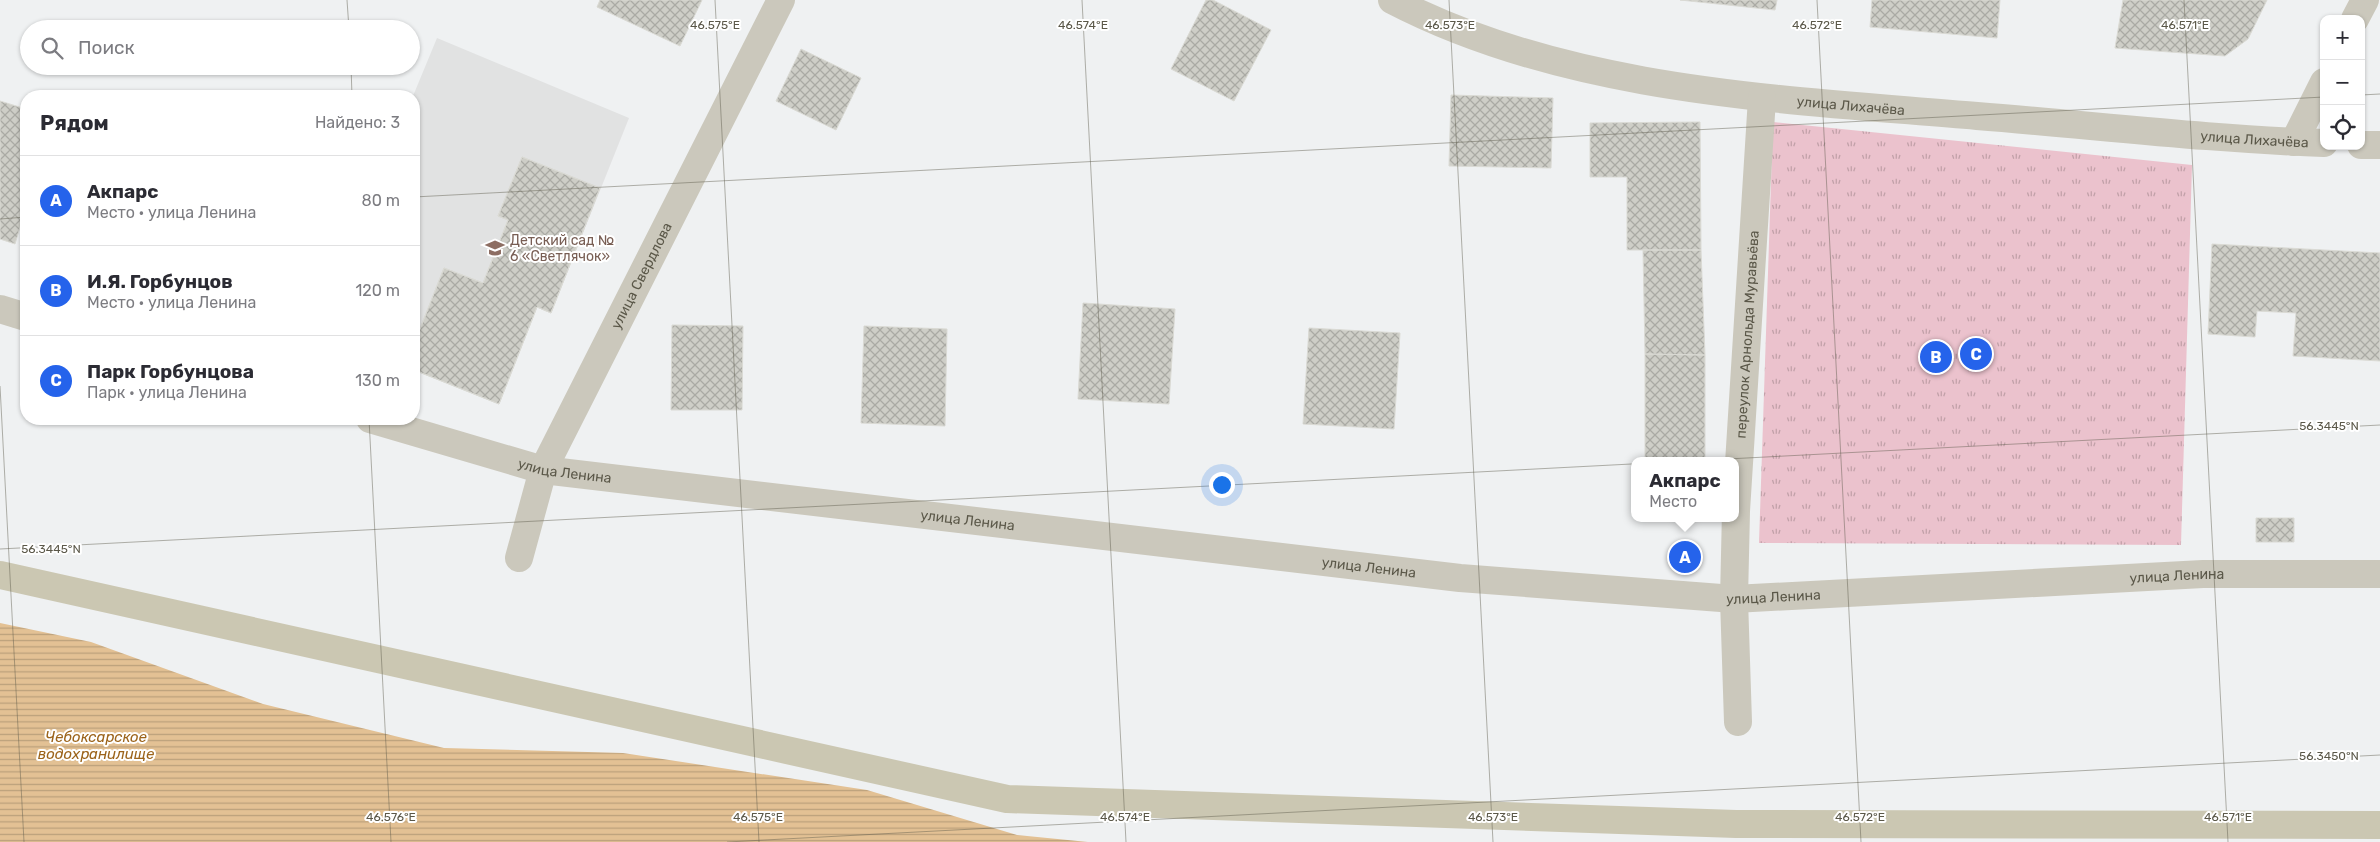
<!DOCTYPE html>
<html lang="ru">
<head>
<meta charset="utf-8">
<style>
	body { margin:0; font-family:Rubik,sans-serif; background:#f7f7f7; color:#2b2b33 }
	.controls { position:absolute; right:15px; top:15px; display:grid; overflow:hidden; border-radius:10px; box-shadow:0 1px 4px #0004 }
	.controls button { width:45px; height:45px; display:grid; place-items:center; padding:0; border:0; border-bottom:1px solid #e1e1e2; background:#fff; color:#2b2b33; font:25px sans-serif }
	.you { position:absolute; left:1221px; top:484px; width:18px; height:18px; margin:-12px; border:4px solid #fff; border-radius:50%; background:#1a73e8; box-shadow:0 0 0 8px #1a73e833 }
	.badge { display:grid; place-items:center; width:32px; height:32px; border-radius:50%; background:#2563eb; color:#fff; font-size:16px; font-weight:700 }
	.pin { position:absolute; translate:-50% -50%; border:2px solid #fff; box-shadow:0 1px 5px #0006 }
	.popup { position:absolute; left:1631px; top:457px; width:108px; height:65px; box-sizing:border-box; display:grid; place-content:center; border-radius:10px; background:#fff; filter:drop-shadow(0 1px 4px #0005); font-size:16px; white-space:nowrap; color:#7c7c81 }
	.popup b { font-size:19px; color:#2b2b33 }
	.popup::after { content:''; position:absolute; left:50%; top:100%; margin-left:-10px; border:10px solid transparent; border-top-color:#fff }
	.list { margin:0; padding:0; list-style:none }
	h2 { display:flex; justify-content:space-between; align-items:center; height:65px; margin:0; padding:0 20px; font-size:21px }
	h2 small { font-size:16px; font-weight:400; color:#7c7c81 }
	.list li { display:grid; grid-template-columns:32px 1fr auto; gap:15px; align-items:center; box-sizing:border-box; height:90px; padding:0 20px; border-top:1px solid #e1e1e2 }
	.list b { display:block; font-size:19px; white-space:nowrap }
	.list p { margin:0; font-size:16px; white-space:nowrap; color:#7c7c81 }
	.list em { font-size:16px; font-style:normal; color:#7c7c81 }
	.icon { flex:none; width:28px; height:28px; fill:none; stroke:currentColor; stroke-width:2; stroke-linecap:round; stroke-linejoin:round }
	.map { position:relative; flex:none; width:2380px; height:842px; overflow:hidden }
	.search { position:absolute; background:#fff; box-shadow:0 1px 4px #0004; left:20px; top:20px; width:400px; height:55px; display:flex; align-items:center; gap:12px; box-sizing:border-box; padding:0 18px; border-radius:28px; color:#7c7c81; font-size:19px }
	.panel { position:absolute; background:#fff; box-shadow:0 1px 4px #0004; left:20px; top:90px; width:400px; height:335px; border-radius:20px }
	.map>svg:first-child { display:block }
	.education { fill:#e1e2e2 }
	.park { fill:url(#park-tufts) }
	.water { fill:url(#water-rules) }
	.building { fill:url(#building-cross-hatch); stroke:#dadad4 }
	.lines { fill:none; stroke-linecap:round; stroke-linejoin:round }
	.minor { stroke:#cbc8bc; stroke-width:28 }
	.major { stroke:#cbc7b2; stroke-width:28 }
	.ticks { fill:none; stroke:#5b5849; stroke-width:1; stroke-opacity:0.45 }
	.labels { text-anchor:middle; stroke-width:4; stroke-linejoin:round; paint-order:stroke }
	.street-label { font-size:14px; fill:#5b5849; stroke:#fff }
	.education-label { font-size:14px; fill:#785e54; stroke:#fff; text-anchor:start }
	.water-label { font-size:15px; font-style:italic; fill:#9c641b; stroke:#fff }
	.ticks-label { font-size:12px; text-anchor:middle; fill:#5b5849; stroke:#fff; stroke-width:4; stroke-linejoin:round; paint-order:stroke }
</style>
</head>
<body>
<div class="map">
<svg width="2380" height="842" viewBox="0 0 2380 842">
	<defs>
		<pattern id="park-tufts" width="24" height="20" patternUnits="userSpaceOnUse" patternTransform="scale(1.25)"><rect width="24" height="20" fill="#ebc2cd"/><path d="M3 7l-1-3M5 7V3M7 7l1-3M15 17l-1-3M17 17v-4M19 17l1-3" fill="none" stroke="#c1a0a8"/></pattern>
		<pattern id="water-rules" width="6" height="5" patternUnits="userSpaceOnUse" patternTransform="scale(1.25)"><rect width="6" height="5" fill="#e3c194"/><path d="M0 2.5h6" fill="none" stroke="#bba07b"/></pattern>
		<pattern id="building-cross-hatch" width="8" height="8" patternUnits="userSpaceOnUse" patternTransform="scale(1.25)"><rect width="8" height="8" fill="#cecec7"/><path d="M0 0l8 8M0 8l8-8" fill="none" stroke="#aaaaa4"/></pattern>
	</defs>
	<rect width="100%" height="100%" fill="#eff1f2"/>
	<path class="education" d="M437 38 629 118 551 313 537 307 499 404 414 370 413 96Z"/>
	<path class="park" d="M1773 122 2192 165 2181 545 1759 543Z"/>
	<path class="water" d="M0 623 91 642 263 704 444 748 623 753 867 790 1017 835 1088 842H0Z"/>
	<path class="building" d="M600 0H702L680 46 597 7Z
		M1206 0H1213L1271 30 1234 101 1171 69Z
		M1680 0H1777L1775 10Z
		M1872 0H2000L1997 38 1870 27Z
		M2123 0H2267L2248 39 2225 56 2115 48Z
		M801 49 861 78 836 130 776 101Z
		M1451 95 1553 98 1551 168 1449 166Z
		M0 101 26 109V207L15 244 0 239Z
		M1700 122 1701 250H1627V177H1590V123Z
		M522 157 600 188 551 313 537 307 499 404 414 370V344L444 268 483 283 508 220 498 216Z
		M522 157 600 188 551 313 537 307 499 404 414 370V344L444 268 483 283 508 220 498 216Z
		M2212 244 2380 253V361L2293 356 2296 313 2257 311 2255 337 2208 334Z
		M1643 250H1701L1705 355 1645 354Z
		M1083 303 1175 309 1169 404 1078 399Z
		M672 325 743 326 742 410H671Z
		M864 326 947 329 945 426 861 423Z
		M1309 328 1400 333 1394 429 1303 424Z
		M1645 354 1705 355V459L1645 460Z
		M2256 518H2294V542H2256Z"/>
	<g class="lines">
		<g class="minor">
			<path id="s1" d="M1392 0C1569 92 1782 99 1977 116 2092 125 2208 139 2324 143"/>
			<path d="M2355 19 2365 0"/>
			<path d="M2294 142 2324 82"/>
			<path d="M2361 145H2380"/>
			<path d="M0 309 26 317"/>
			<path id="s2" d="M370 419 543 470 1460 578 1734 599 2203 574H2380"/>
			<path id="s3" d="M519 558 543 470 781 0"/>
			<path id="s4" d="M1738 722 1734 599 1736 511 1762 98"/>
		</g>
		<path class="major" d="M0 575 1007 799 1736 824 2380 825"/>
	</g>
	<path class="ticks" d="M347 0 349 29M715 0 759 842M1082 0 1126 842M1449 0 1493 842M1817 0 1861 842M2184 0 2228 842M351 66 352 96M2361 95 2380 94M414 197 2324 97M0 219 26 217M0 386 24 842M369 419 391 842M0 549 2380 425M727 842 2380 755"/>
	<defs>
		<g id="school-bare" transform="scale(1.5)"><path d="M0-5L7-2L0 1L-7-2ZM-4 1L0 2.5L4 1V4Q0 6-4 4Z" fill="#8d6e63" stroke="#fff" stroke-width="2.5" paint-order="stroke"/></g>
	</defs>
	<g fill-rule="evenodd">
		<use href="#school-bare" x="495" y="248"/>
	</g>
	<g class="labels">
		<g class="street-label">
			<text dy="5" stroke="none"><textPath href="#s1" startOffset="474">улица Лихачёва</textPath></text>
			<text dy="5" stroke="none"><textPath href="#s1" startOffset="879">улица Лихачёва</textPath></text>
			<text dy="5" stroke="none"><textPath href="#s3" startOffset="309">улица Свердлова</textPath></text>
			<text dy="5" stroke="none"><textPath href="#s4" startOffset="388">переулок Арнольда Муравьёва</textPath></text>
			<text dy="5" stroke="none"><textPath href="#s2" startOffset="202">улица Ленина</textPath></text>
			<text dy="5" stroke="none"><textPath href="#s2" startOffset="608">улица Ленина</textPath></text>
			<text dy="5" stroke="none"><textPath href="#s2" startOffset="1012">улица Ленина</textPath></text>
			<text dy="5" stroke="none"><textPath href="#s2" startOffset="1822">улица Ленина</textPath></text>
			<text dy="5" stroke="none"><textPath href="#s2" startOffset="1418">улица Ленина</textPath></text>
		</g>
		<g class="education-label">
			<text x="510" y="245">Детский сад №<tspan x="510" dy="16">6 «Светлячок»</tspan></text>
		</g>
		<g class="water-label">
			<text x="96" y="742">Чебоксарское<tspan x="96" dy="17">водохранилище</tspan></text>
		</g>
	</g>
	<g class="ticks-label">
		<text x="715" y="29">46.575°E</text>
		<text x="1083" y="29">46.574°E</text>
		<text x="1450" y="29">46.573°E</text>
		<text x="1817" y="29">46.572°E</text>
		<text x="2185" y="29">46.571°E</text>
		<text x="2329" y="430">56.3445°N</text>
		<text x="51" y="553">56.3445°N</text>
		<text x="2329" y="760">56.3450°N</text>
		<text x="391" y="821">46.576°E</text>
		<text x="758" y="821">46.575°E</text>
		<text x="1125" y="821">46.574°E</text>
		<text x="1493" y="821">46.573°E</text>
		<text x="1860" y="821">46.572°E</text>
		<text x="2228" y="821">46.571°E</text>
	</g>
</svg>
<div class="controls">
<button>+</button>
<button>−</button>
<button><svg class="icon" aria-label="locate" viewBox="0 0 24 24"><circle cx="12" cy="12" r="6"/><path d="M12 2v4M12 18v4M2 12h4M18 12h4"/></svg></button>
</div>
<div class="you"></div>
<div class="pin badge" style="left:1685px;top:557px">A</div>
<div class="popup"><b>Акпарс</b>Место</div>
<div class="pin badge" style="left:1936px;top:357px">B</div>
<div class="pin badge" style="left:1976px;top:354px">C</div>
<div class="search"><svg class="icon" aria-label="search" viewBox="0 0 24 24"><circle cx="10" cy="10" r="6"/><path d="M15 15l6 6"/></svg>Поиск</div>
<section class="panel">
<h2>Рядом<small>Найдено: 3</small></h2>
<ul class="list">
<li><span class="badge">A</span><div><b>Акпарс</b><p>Место · улица Ленина</p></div><em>80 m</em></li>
<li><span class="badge">B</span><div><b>И.Я. Горбунцов</b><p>Место · улица Ленина</p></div><em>120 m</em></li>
<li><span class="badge">C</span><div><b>Парк Горбунцова</b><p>Парк · улица Ленина</p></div><em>130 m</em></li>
</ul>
</section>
</div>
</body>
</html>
